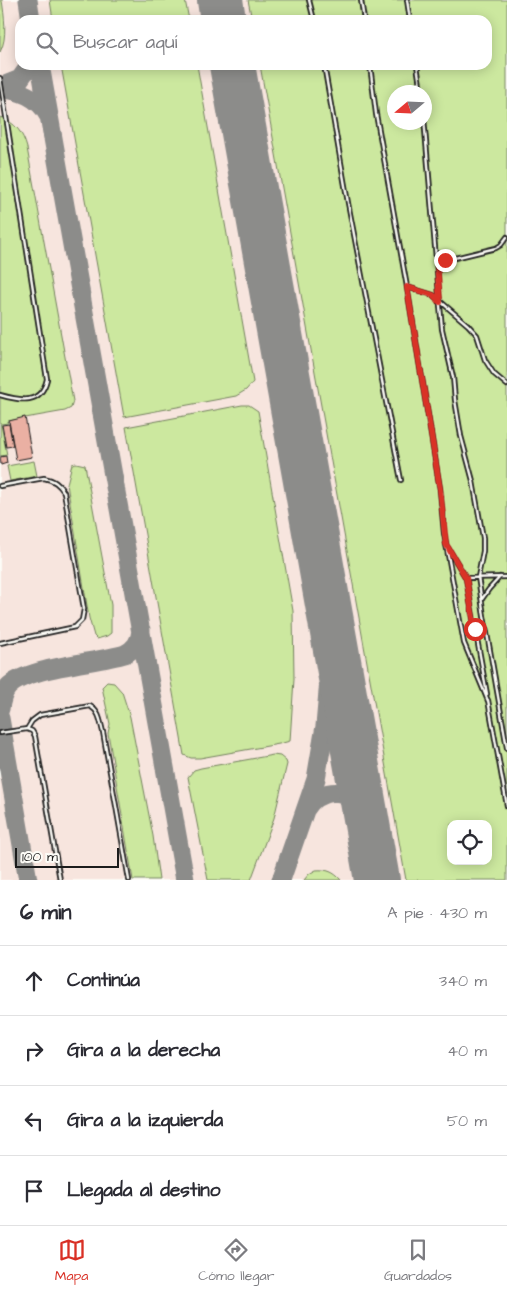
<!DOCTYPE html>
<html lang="es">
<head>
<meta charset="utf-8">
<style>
	body { margin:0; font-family:"Architects Daughter",sans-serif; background:#f2f2f3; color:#2b2b33 }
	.controls { position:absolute; right:15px; bottom:15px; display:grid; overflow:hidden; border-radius:10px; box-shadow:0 2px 12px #0003 }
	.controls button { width:45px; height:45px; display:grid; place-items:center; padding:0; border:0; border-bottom:1px solid #e1e1e2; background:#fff; color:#2b2b33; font:25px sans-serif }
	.compass { position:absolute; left:387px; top:85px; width:45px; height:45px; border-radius:50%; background:#fff; box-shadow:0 2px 12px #0003; rotate:251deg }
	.scale { position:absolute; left:15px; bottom:12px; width:104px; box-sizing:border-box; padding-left:5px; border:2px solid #1c1c1c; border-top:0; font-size:14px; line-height:18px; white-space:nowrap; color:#1c1c1c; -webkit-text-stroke:4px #fdfcf7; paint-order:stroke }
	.stop { position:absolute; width:15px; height:15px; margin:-11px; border:4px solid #d93025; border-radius:50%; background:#fff }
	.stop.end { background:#d93025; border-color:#fff; box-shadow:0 1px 5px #0008 }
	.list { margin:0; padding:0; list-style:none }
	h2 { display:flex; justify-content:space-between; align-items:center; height:65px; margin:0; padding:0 20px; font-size:21px }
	h2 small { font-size:16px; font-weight:400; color:#7c7c81 }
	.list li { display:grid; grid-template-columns:32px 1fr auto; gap:15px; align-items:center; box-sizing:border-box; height:70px; padding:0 20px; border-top:1px solid #e1e1e2 }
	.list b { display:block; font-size:19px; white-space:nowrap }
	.list em { font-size:16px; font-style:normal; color:#7c7c81 }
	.icon { flex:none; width:28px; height:28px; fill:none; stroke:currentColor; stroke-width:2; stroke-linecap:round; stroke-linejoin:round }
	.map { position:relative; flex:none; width:507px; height:880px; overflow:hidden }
	.search { position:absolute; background:#fff; box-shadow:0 2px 12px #0003; left:15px; right:15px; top:15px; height:55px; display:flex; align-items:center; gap:12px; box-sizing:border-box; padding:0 18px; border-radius:15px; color:#7c7c81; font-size:19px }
	.sheet { height:345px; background:#fff }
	nav { display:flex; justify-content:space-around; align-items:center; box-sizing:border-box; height:70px; border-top:1px solid #e1e1e2; background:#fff; font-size:14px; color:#7c7c81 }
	nav a { display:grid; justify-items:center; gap:2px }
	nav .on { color:#d93025 }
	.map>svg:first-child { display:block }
	.built { fill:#f7e5de; fill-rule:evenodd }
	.green { fill:#cce89f; stroke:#74825e; fill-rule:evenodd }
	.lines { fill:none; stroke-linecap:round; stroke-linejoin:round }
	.taxiway { stroke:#8c8c8a; stroke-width:19 }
	.runway { stroke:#8c8c8a; stroke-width:46 }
	.building { fill:#eab0a3; stroke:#1c1c1c }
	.lane-casing { stroke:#1c1c1c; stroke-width:6 }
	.lane { stroke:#fdfcf7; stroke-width:2.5 }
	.route { stroke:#d93025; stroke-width:6 }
</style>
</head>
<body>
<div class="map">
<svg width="507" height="880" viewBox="0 0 507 880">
	<rect width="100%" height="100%" fill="#fdfcf7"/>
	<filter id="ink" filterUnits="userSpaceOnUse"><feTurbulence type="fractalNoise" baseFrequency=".02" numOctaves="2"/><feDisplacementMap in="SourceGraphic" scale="10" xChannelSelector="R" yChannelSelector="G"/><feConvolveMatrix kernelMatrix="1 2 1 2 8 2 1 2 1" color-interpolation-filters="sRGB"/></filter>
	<g filter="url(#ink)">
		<path class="built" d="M0 0H507V880H0ZM20 20H487V65H20ZM394 92H424V122H394ZM451 824H488V861H451Z"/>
		<path class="green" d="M0 0H2C4 15 8 38 0 52Z
			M50 0H185L189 20H53Z
			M248 0H507V880H406L260 65H487V20H252ZM394 92H424V122H394ZM451 824H488V861H451Z
			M61 65H197L253 382 246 390 236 396 124 417Z
			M0 117C16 123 23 133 27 148L73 401 71 408 65 411 8 421V423L1 424 7 455 0 456Z
			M242 405H249L258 411 293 611 294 679 290 741 279 744 200 758H191L184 755 126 427Z
			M34 461 37 476 10 481 7 466Z
			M76 463 85 465 111 605V633L107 636 97 639 94 636 89 618 67 484 72 464Z
			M107 682 114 683 122 692 130 717 153 836 159 880H133L108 733 110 724 102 687Z
			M273 755 280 756 286 761 287 764 274 818 251 880H208L188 777 194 770 201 768Z
			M316 870C327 869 334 872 341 880H304L309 874Z"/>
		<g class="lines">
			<path class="taxiway" d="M28 0 31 20
				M40 65 185 880
				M0 87 20 79 30 65
				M0 89C19 89 39 98 48 115
				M0 709C1 701 3 693 8 687 27 667 96 663 125 654 135 649 140 642 141 630
				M0 718 28 880
				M306 809C317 790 346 786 360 804 365 811 366 821 368 830
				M281 880 316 779 325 726 329 680 330 645 322 569"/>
			<path class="runway" d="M220 0 223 20
				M232 65 377 880"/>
		</g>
		<path class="building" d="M25 417 32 457 16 460 9 421Z
			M9 424 13 446 6 447 2 425Z
			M6 456 7 463 1 465 0 457Z"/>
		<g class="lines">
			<g class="lane-casing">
				<path id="lane" d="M309 0 314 20
					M361 0 364 20
					M407 0 410 20
					M324 65 348 203 401 480
					M370 65 376 114 407 287 433 295 468 325 477 335 485 360 494 374 507 385
					M417 65 421 92
					M0 78 47 379C41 405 21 401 0 395
					M424 118 442 329 453 377 455 400 461 436 473 481 483 538V551L478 577 484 616 507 748
					M438 262 496 248 501 245 507 237
					M407 287 440 489 444 533 464 643 488 701
					M0 486 44 478C54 480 59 484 64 492L84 609 82 620 75 627 0 643
					M448 548 466 578 507 577
					M466 578 487 694
					M482 599 489 589 500 577
					M488 700 507 806
					M27 729 32 731 35 736 60 880
					M0 733 27 729 32 721 40 715 90 706C100 712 100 721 103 732L129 880"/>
			</g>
			<use href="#lane" class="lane"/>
		</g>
	</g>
	<g class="lines" filter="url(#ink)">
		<path class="route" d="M445 260 437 262 440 302 433 295 407 287 440 489 446 544 466 578 475 629"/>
	</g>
</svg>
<div class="controls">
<button><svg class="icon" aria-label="locate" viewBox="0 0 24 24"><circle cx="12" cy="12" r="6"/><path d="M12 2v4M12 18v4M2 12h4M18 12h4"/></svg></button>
</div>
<svg class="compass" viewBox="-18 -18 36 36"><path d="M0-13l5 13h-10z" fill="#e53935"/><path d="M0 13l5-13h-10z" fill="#7c7c81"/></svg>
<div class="scale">100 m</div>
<div class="stop" style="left:475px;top:629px"></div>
<div class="stop end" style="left:445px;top:260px"></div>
<div class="search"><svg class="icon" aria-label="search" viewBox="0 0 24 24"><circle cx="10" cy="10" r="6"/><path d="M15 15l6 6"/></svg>Buscar aquí</div>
</div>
<section class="sheet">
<h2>6 min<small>A pie · 430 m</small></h2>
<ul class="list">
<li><svg class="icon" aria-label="ahead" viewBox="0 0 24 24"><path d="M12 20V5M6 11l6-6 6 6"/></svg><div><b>Continúa</b></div><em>340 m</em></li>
<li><svg class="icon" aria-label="right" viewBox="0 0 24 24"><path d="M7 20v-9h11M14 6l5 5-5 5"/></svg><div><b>Gira a la derecha</b></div><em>40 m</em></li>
<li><svg class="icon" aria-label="left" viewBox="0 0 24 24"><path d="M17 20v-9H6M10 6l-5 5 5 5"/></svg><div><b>Gira a la izquierda</b></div><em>50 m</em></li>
<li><svg class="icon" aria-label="arrive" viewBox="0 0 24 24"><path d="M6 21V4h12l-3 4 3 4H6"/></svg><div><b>Llegada al destino</b></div></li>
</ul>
</section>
<nav>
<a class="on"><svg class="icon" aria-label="map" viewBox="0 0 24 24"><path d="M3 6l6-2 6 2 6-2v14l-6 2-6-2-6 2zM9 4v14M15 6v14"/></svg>Mapa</a>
<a><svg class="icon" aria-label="directions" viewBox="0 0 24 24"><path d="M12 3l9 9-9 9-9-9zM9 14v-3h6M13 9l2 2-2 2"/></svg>Cómo llegar</a>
<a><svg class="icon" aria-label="saved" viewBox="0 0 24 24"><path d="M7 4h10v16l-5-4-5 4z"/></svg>Guardados</a>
</nav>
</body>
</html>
